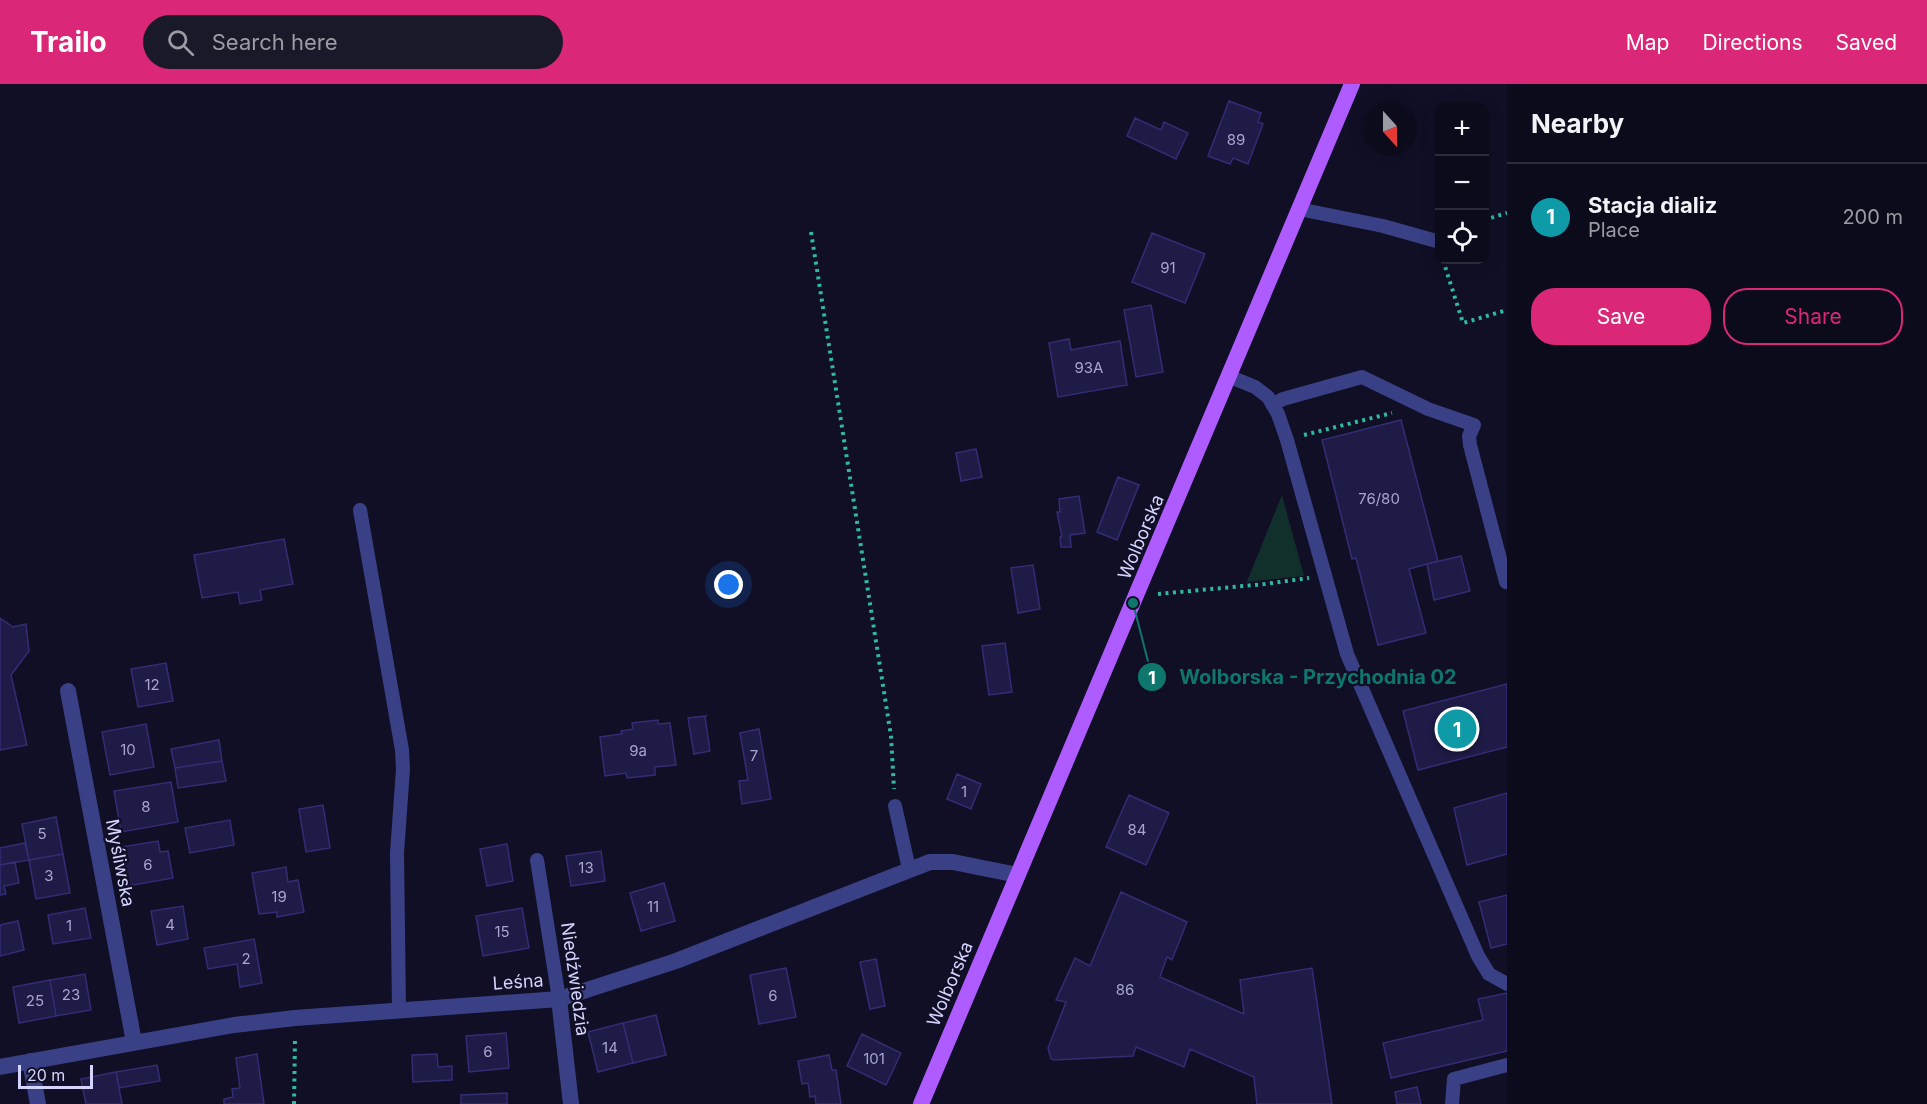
<!DOCTYPE html>
<html lang="en">
<head>
<meta charset="utf-8">
<style>
	body { margin:0; font-family:Inter,sans-serif; background:#1a1929; color:#f1f3f6 }
	.controls { position:absolute; right:18px; top:18px; display:grid; overflow:hidden; border-radius:12px; box-shadow:0 3px 15px #0003 }
	.controls button { width:54px; height:54px; display:grid; place-items:center; padding:0; border:0; border-bottom:2px solid #2c2b3b; background:#0c0b1c; color:#f1f3f6; font:30px sans-serif }
	.compass { position:absolute; left:1363px; top:18px; width:54px; height:54px; border-radius:50%; background:#0c0b1c; box-shadow:0 3px 15px #0003; rotate:159deg }
	.scale { position:absolute; left:18px; bottom:15px; width:75px; box-sizing:border-box; padding-left:6px; border:3px solid #d4d4ff; border-top:0; font-size:16px; line-height:21px; white-space:nowrap; color:#d4d4ff; -webkit-text-stroke:4px #100f26; paint-order:stroke }
	.you { position:absolute; left:729px; top:501px; width:21px; height:21px; margin:-15px; border:4px solid #fff; border-radius:50%; background:#1a73e8; box-shadow:0 0 0 9px #1a73e833 }
	.badge { display:grid; place-items:center; width:39px; height:39px; border-radius:50%; background:#db2777; color:#fff; font-size:20px; font-weight:700 }
	.pin { position:absolute; translate:-50% -50%; border:3px solid #fff; box-shadow:0 2px 6px #0006 }
	.list { margin:0; padding:0; list-style:none }
	h2 { display:flex; justify-content:space-between; align-items:center; height:78px; margin:0; padding:0 24px; font-size:26px }
	h2 small { font-size:20px; font-weight:400; color:#9a9ba3 }
	.list li { display:grid; grid-template-columns:39px 1fr auto; gap:18px; align-items:center; box-sizing:border-box; height:108px; padding:0 24px; border-top:2px solid #2c2b3b }
	.list b { display:block; font-size:22px; white-space:nowrap }
	.list p { margin:0; font-size:20px; white-space:nowrap; color:#9a9ba3 }
	.list em { font-size:20px; font-style:normal; color:#9a9ba3 }
	.actions { display:flex; gap:12px; padding:18px 24px }
	.actions a { flex:1; padding:14px 0; border:2px solid #db2777; border-radius:24px; text-align:center; font-size:21px; color:#db2777 }
	.actions .main { background:#db2777; color:#fff }
	.icon { flex:none; width:33px; height:33px; fill:none; stroke:currentColor; stroke-width:2; stroke-linecap:round; stroke-linejoin:round }
	.map { position:relative; flex:none; width:1507px; height:1020px; overflow:hidden }
	header { display:flex; align-items:center; gap:36px; box-sizing:border-box; height:84px; padding:0 30px; background:#db2777; color:#fff }
	header strong { font-size:28px }
	nav { display:flex; gap:33px; margin-inline-start:auto; font-size:21px }
	.search { width:420px; height:54px; background:#1a1929; display:flex; align-items:center; gap:15px; box-sizing:border-box; padding:0 21px; border-radius:33px; color:#9a9ba3; font-size:22px }
	main { display:flex }
	aside { flex:1; background:#0c0b1c }
	.map>svg:first-child { display:block }
	.green { fill:#12302b }
	.building { fill:#1e1b47; stroke:#322d74; stroke-width:1.5 }
	.lines { fill:none; stroke-linecap:round; stroke-linejoin:round }
	.path { stroke:#2eb9a0; stroke-width:4; stroke-dasharray:3 4.5; stroke-linecap:butt }
	.service { stroke:#3a4086; stroke-width:14 }
	.minor { stroke:#3a4086; stroke-width:16 }
	.primary { stroke:#ae5bff; stroke-width:16 }
	.labels { text-anchor:middle; stroke-width:4.5; stroke-linejoin:round; paint-order:stroke }
	.number-label { font-size:15px; fill:#a6a6d1 }
	.street-label { font-size:18px; fill:#d4d4ff; stroke:#100f26 }
	.leader { fill:none; stroke:#0f766e; stroke-width:2 }
	.callout-dot { fill:#0f766e; stroke:#100f26; stroke-width:2 }
	.mark-label { font-size:18px; text-anchor:middle; font-weight:bold; fill:#fff }
	.callout-label { font-size:20px; text-anchor:middle; font-weight:bold; fill:#0f766e; stroke:#100f26; stroke-width:4.5; stroke-linejoin:round; paint-order:stroke }
</style>
</head>
<body>
<header>
<strong>Trailo</strong>
<div class="search"><svg class="icon" aria-label="search" viewBox="0 0 24 24"><circle cx="10" cy="10" r="6"/><path d="M15 15l6 6"/></svg>Search here</div>
<nav><a>Map</a><a>Directions</a><a>Saved</a></nav>
</header>
<main>
<div class="map">
<svg width="1507" height="1020" viewBox="0 0 1507 1020">
	<rect width="100%" height="100%" fill="#100f26"/>
	<path class="green" d="M1282 411 1304 492 1246 498 1248 495Z"/>
	<path class="building" d="M1229 17 1261 29 1258 38 1263 40 1248 80 1233 74 1230 80 1208 72Z
		M1135 34 1161 46 1164 38 1188 49 1176 75 1127 52Z
		M1152 149 1205 170 1185 219 1132 198Z
		M1151 221 1163 288 1136 293 1124 226Z
		M1069 255 1071 266 1120 257 1127 301 1058 313 1049 259Z
		M1401 336 1438 477 1409 485 1426 549 1378 561 1356 474 1352 475 1322 356Z
		M976 365 982 393 961 397 956 369Z
		M1118 393 1139 401 1117 456 1097 448Z
		M1079 412 1085 449 1070 451 1071 463H1061L1060 453H1062L1057 428H1060L1059 415Z
		M284 455 293 500 260 506 262 516 240 520 238 508 202 514 194 471Z
		M1461 472 1470 507 1434 516 1427 480Z
		M1033 481 1040 525 1018 529 1011 484Z
		M0 534 13 543 26 540 29 567 11 591 27 661 0 666Z
		M1005 559 1012 608 989 611 982 562Z
		M166 579 173 617 138 623 131 585Z
		M1507 600V663L1418 686 1403 627Z
		M706 632 705 633 710 667 694 670 688 634Z
		M658 636V640L670 639 676 681 655 683V691L627 694 626 689 605 692 600 653 622 650 621 647 633 645 632 639Z
		M146 640 154 683 110 691 102 648Z
		M759 645 771 715 742 720 739 697 748 696 740 649Z
		M219 656 222 677 175 684 171 665Z
		M222 677 226 697 178 704 175 684Z
		M957 690 981 700 971 725 947 715Z
		M171 698 178 738 121 748 114 707Z
		M1507 709V770L1467 781 1454 724Z
		M1129 711 1169 729 1146 781 1106 763Z
		M323 721 330 764 306 768 299 725Z
		M56 733 63 770 29 776 22 740Z
		M230 736 234 761 190 769 185 744Z
		M158 757 160 768 168 767 173 794 128 802 121 763Z
		M25 759 29 776 0 781V764Z
		M507 760 513 797 487 802 480 765Z
		M601 767 605 797 571 802 566 772Z
		M63 770 70 809 36 815 29 776Z
		M15 778 19 799 4 802 6 810 0 811V781Z
		M286 783 288 798 298 796 304 828 277 833V828L259 830 252 789Z
		M664 799 675 837 641 847 630 809Z
		M1121 808 1187 838 1172 876 1167 873 1160 893 1244 930 1240 896 1312 884 1332 1020H1257L1254 993 1190 965 1184 983 1136 963 1133 972 1054 976 1051 975 1048 964 1066 918 1056 916 1075 874 1090 882Z
		M1507 811V860L1491 864 1479 818Z
		M183 822 188 855 157 861 151 827Z
		M85 824 91 854 53 860 48 831Z
		M522 824 529 864 483 872 476 832Z
		M18 837 24 866 0 872V841Z
		M254 855 262 899 240 903 237 880 208 885 204 864Z
		M876 875 885 922 870 925 860 878Z
		M786 884 796 933 759 940 750 891Z
		M85 890 91 926 56 932 50 896Z
		M50 896 56 932 19 939 13 903Z
		M1507 909V967L1391 994 1383 959 1483 936 1478 915Z
		M656 931 666 971 633 979 623 939Z
		M623 939 633 979 598 988 588 948Z
		M506 949 509 984 469 988 466 952Z
		M862 950 901 969 886 1001 847 982Z
		M257 970 264 1020H224V1015L233 1013 232 1005 240 1004 236 974Z
		M437 970 438 983 452 982V996L413 998 412 971Z
		M829 971 832 986H836L841 1020H816L815 1012 810 1013 808 999 802 1000 798 977Z
		M157 981 160 997 119 1004 116 988Z
		M116 988 122 1020H86L81 995Z
		M1417 1003 1421 1020H1397L1395 1008Z
		M507 1009V1020H461V1011Z"/>
	<g class="lines">
		<path class="path" d="M1484 136 1507 129
			M811 148 891 652 894 705
			M1443 176 1463 239 1507 226
			M1304 351 1392 329
			M1158 510 1265 500 1309 494
			M294 1020 295 953"/>
		<path class="service" d="M1299 125 1383 142 1440 158
			M1228 292 1255 303 1268 313 1278 330 1287 356 1347 570 1478 872 1489 890 1507 900
			M1273 320 1283 315 1362 293 1428 325 1474 341 1469 352 1470 361 1506 498
			M360 426 402 666 403 685 397 769 399 926
			M895 722 909 785
			M537 776 559 915
			M1452 1020 1454 995 1507 981"/>
		<path class="minor" d="M68 607 134 958
			M559 915 571 1020
			M30 977 38 1020
			M0 983 234 941 295 934 559 915 676 877 930 778H953L1017 791"/>
		<path class="primary" d="M921 1020 1352 0"/>
	</g>
	<g class="labels">
		<g class="number-label">
			<text x="1236" y="61">89</text>
			<text x="1168" y="189">91</text>
			<text x="1089" y="289">93A</text>
			<text x="1379" y="420">76/80</text>
			<text x="152" y="606">12</text>
			<text x="128" y="671">10</text>
			<text x="638" y="672">9a</text>
			<text x="754" y="677">7</text>
			<text x="964" y="713">1</text>
			<text x="146" y="728">8</text>
			<text x="1137" y="751">84</text>
			<text x="42" y="755">5</text>
			<text x="148" y="786">6</text>
			<text x="586" y="789">13</text>
			<text x="49" y="797">3</text>
			<text x="279" y="818">19</text>
			<text x="653" y="828">11</text>
			<text x="170" y="846">4</text>
			<text x="69" y="847">1</text>
			<text x="502" y="853">15</text>
			<text x="246" y="880">2</text>
			<text x="1125" y="911">86</text>
			<text x="71" y="916">23</text>
			<text x="773" y="917">6</text>
			<text x="35" y="922">25</text>
			<text x="610" y="969">14</text>
			<text x="488" y="973">6</text>
			<text x="874" y="980">101</text>
		</g>
		<g class="street-label">
			<text transform="translate(1141 453) rotate(-67)" y="6">Wolborska</text>
			<text transform="translate(120 779) rotate(79)" y="6">Myśliwska</text>
			<text transform="translate(575 895) rotate(82)" y="6">Niedźwiedzia</text>
			<text transform="translate(518 898) rotate(-4)" y="6">Leśna</text>
			<text transform="translate(950 900) rotate(-67)" y="6">Wolborska</text>
		</g>
	</g>
	<path class="leader" d="M1133 519L1152 593"/>
	<g class="callout-dot">
		<circle cx="1133" cy="519" r="6"/>
		<circle cx="1152" cy="593" r="15"/>
	</g>
	<g class="mark-label">
		<text x="1152" y="600">1</text>
	</g>
	<g class="callout-label">
		<text x="1318" y="600">Wolborska - Przychodnia 02</text>
	</g>
</svg>
<div class="controls">
<button>+</button>
<button>−</button>
<button><svg class="icon" aria-label="locate" viewBox="0 0 24 24"><circle cx="12" cy="12" r="6"/><path d="M12 2v4M12 18v4M2 12h4M18 12h4"/></svg></button>
</div>
<svg class="compass" viewBox="-18 -18 36 36"><path d="M0-13l5 13h-10z" fill="#e53935"/><path d="M0 13l5-13h-10z" fill="#9a9ba3"/></svg>
<div class="scale">20 m</div>
<div class="you"></div>
<div class="pin badge" style="left:1457px;top:645px;background:#0f9aa8">1</div>
</div>
<aside>
<h2>Nearby<small></small></h2>
<ul class="list">
<li><span class="badge" style="background:#0f9aa8">1</span><div><b>Stacja dializ</b><p>Place</p></div><em>200 m</em></li>
</ul>
<div class="actions"><a class="main">Save</a><a>Share</a></div>
</aside>
</main>
</body>
</html>
